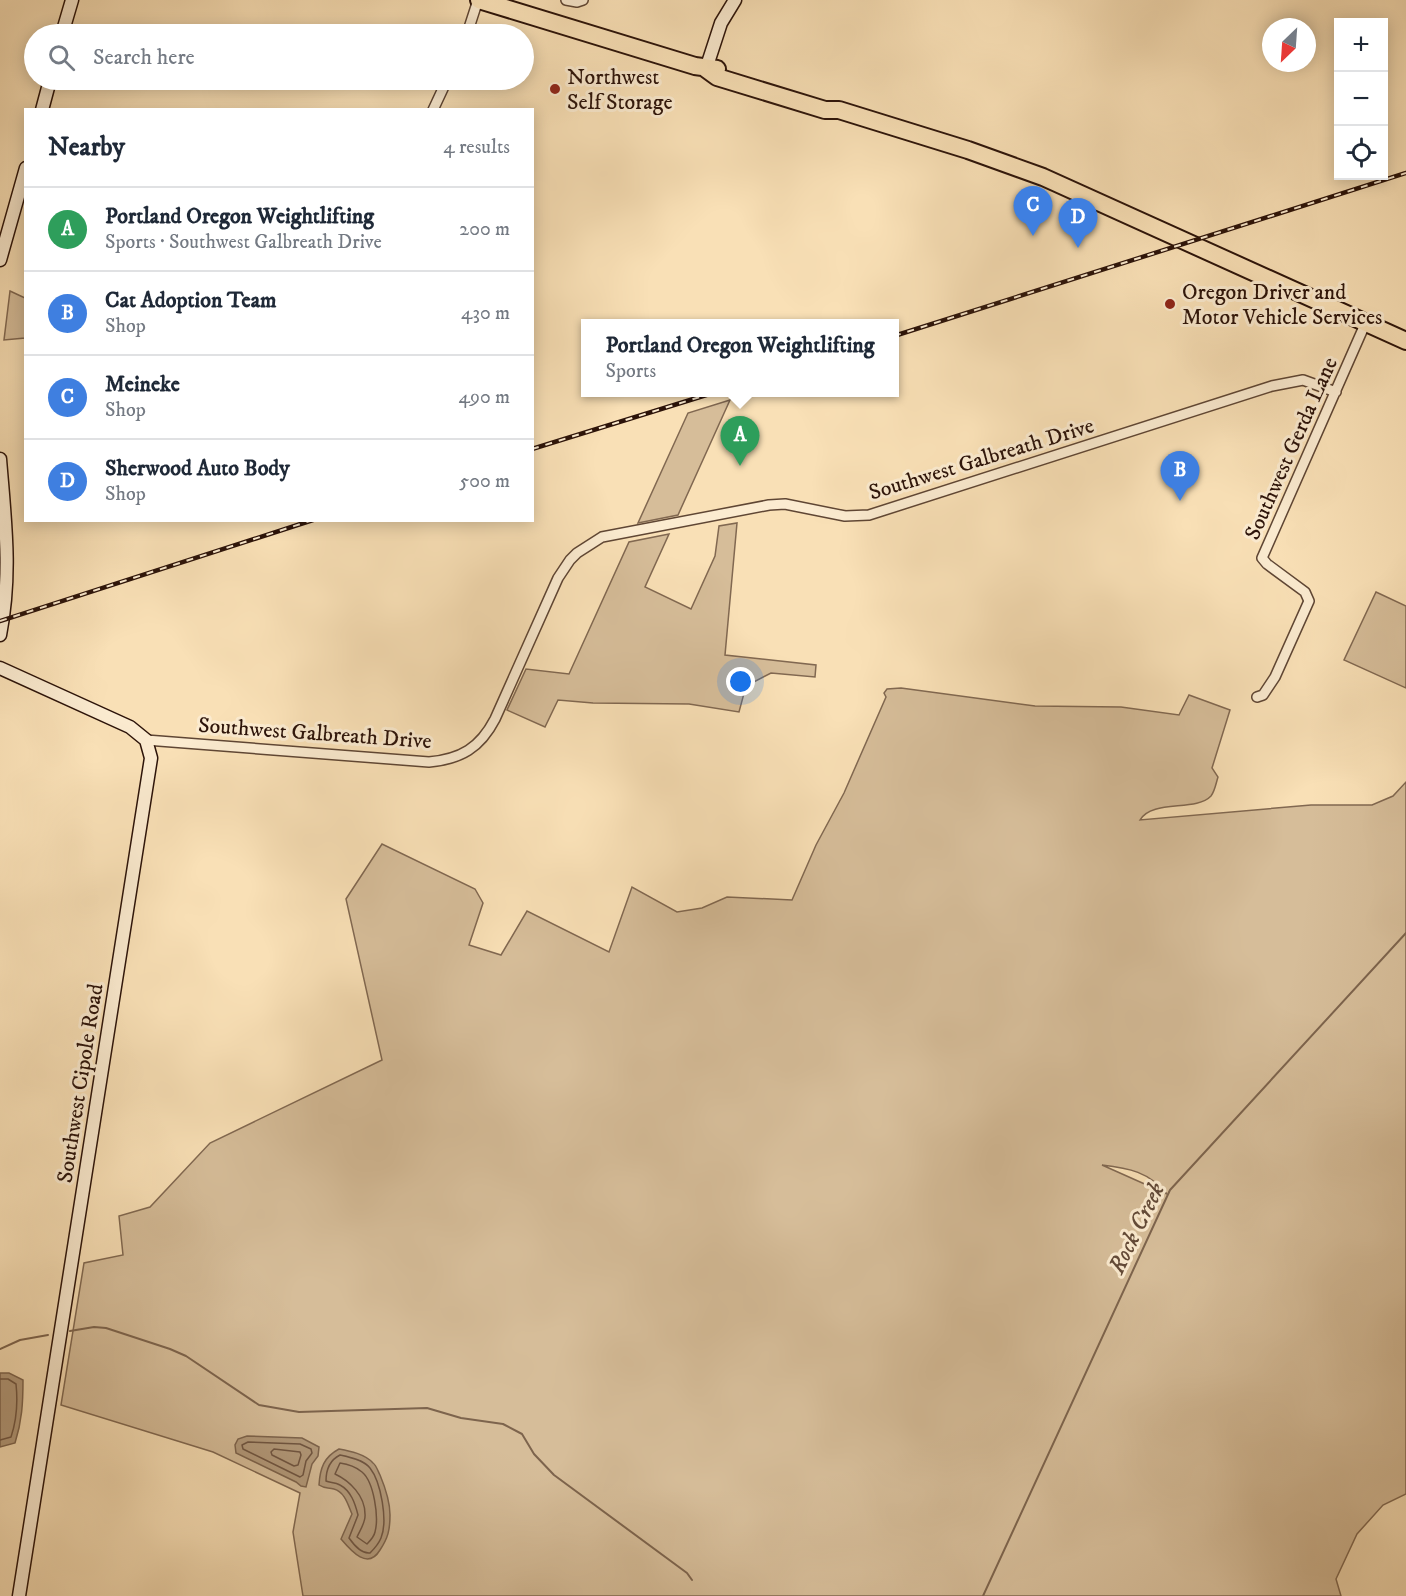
<!DOCTYPE html>
<html lang="en">
<head>
<meta charset="utf-8">
<style>
	body { margin:0; font-family:"IM FELL DW Pica",serif; background:#f6f6f7; color:#1f2937 }
	.controls { position:absolute; right:18px; top:18px; display:grid; overflow:hidden; border-radius:0px; box-shadow:0 3px 15px #0003 }
	.controls button { width:54px; height:54px; display:grid; place-items:center; padding:0; border:0; border-bottom:2px solid #e0e1e3; background:#fff; color:#1f2937; font:30px sans-serif }
	.compass { position:absolute; left:1262px; top:18px; width:54px; height:54px; border-radius:50%; background:#fff; box-shadow:0 3px 15px #0003; rotate:205deg }
	.you { position:absolute; left:741px; top:682px; width:21px; height:21px; margin:-15px; border:4px solid #fff; border-radius:50%; background:#1a73e8; box-shadow:0 0 0 9px #1a73e833 }
	.badge { display:grid; place-items:center; width:39px; height:39px; border-radius:50%; background:#7c3aed; color:#fff; font-size:20px; font-weight:700 }
	.pin { position:absolute; translate:-50% -50px; filter:drop-shadow(0 2px 3px #0008) }
	.pin::after { content:''; position:absolute; top:32px; width:21px; height:18px; background:inherit; clip-path:polygon(0 0,100% 0,50% 100%) }
	.popup { position:absolute; left:581px; top:319px; width:318px; height:78px; box-sizing:border-box; display:grid; place-content:center; border-radius:0px; background:#fff; filter:drop-shadow(0 2px 4px #0005); font-size:20px; white-space:nowrap; color:#747a83 }
	.popup b { font-size:22px; color:#1f2937 }
	.popup::after { content:''; position:absolute; left:50%; top:100%; margin-left:-12px; border:12px solid transparent; border-top-color:#fff }
	.list { margin:0; padding:0; list-style:none }
	h2 { display:flex; justify-content:space-between; align-items:center; height:78px; margin:0; padding:0 24px; font-size:26px }
	h2 small { font-size:20px; font-weight:400; color:#747a83 }
	.list li { display:grid; grid-template-columns:39px 1fr auto; gap:18px; align-items:center; box-sizing:border-box; height:84px; padding:0 24px; border-top:2px solid #e0e1e3 }
	.list b { display:block; font-size:22px; white-space:nowrap }
	.list p { margin:0; font-size:20px; white-space:nowrap; color:#747a83 }
	.list em { font-size:20px; font-style:normal; color:#747a83 }
	.icon { flex:none; width:33px; height:33px; fill:none; stroke:currentColor; stroke-width:2; stroke-linecap:round; stroke-linejoin:round }
	.map { position:relative; flex:none; width:1406px; height:1596px; overflow:hidden }
	.search { position:absolute; background:#fff; box-shadow:0 3px 15px #0003; left:24px; top:24px; width:510px; height:66px; display:flex; align-items:center; gap:15px; box-sizing:border-box; padding:0 21px; border-radius:33px; color:#747a83; font-size:22px }
	.panel { position:absolute; background:#fff; box-shadow:0 3px 15px #0003; left:24px; top:108px; width:510px; height:414px; border-radius:0px }
	.map>svg:first-child { display:block }
	.green { fill:#d6bd99; stroke:#816851; stroke-width:1.5; fill-rule:evenodd }
	.water { fill:#b39a7b; stroke:#7d644d; stroke-width:1.5 }
	.lines { fill:none; stroke-linecap:round; stroke-linejoin:round }
	.shore { stroke:#705642; stroke-width:1.5 }
	.stream { stroke:#7d644d; stroke-width:2 }
	.street-casing { stroke:#5f4634; stroke-width:12 }
	.secondary-casing { stroke:#2c1309; stroke-width:15 }
	.highway-casing { stroke:#2c1309; stroke-width:20 }
	.street { stroke:#fbebd0; stroke-width:9 }
	.secondary { stroke:#fbebd0; stroke-width:12 }
	.highway { stroke:#f9e0b6; stroke-width:16 }
	.rail-casing { stroke:#2c1309; stroke-width:4.5 }
	.rail { stroke:#fbebd0; stroke-width:2; stroke-dasharray:7; stroke-linecap:butt }
	.poi-dot { fill:#8f2418; stroke:#fbebd0; stroke-width:2 }
	.labels { text-anchor:middle; stroke-width:6; stroke-linejoin:round; paint-order:stroke }
	.poi-label { font-size:22px; fill:#2c1309; stroke:#fbebd0; text-anchor:start }
	.street-label { font-size:22px; fill:#2c1309; stroke:#fbebd0 }
	.water-label { font-size:24px; font-style:italic; fill:#624937; stroke:#fbebd0 }
</style>
</head>
<body>
<div class="map">
<svg width="1406" height="1596" viewBox="0 0 1406 1596">
	<rect width="100%" height="100%" fill="#f9e0b6"/>
	<filter id="stains"><feTurbulence type="fractalNoise" baseFrequency=".00333" numOctaves="4"/><feColorMatrix values="0 0 0 0 .2 0 0 0 0 .09 0 0 0 0 .02 0 0 0 .5 -.17"/></filter>
	<radialGradient id="worn" r=".72"><stop offset=".6" stop-color="#630" stop-opacity="0"/><stop offset="1" stop-color="#630" stop-opacity=".3"/></radialGradient>
	<path class="green" d="M10 291 25 298V338L4 340Z
		M730 400 678 515 638 523 688 413Z
		M737 523 725 655 816 665 815 677 771 673 746 686 739 712 689 704 593 703 558 700 545 727 507 710 526 669 569 674 629 542 669 534 645 587 691 609 715 556 719 526Z
		M1376 592 1406 606V688L1344 660Z
		M901 688 1035 706 1121 707 1179 715 1189 695 1230 710 1212 768 1218 777C1216 783 1215 791 1211 796 1196 812 1152 799 1140 820L1311 805H1372L1393 796 1406 782V1494L1383 1505 1357 1534 1336 1579 1341 1596H303L293 1532 300 1493 213 1452 61 1405 84 1263 123 1255 119 1216 150 1207 210 1143 382 1060 346 899 382 844 475 889 483 903 469 945 501 955 527 911 609 952 632 887 677 912 702 908 727 897 792 900 816 845 844 793 886 697 884 693 887 689ZM1102 1165C1129 1168 1149 1172 1167 1194Z"/>
	<path class="water" d="M0 1373H9L23 1380C23 1403 22 1421 15 1443L0 1447Z
		M247 1436 302 1438 319 1447 318 1456 312 1464 306 1487 301 1486 296 1482 236 1453 235 1445 238 1439Z
		M339 1449C350 1451 365 1454 373 1463 376 1465 378 1471 380 1475 385 1487 390 1501 390 1515 390 1530 388 1538 380 1550 368 1570 352 1552 341 1539L352 1514C348 1505 345 1492 334 1489 328 1487 325 1489 319 1485 320 1468 324 1457 339 1449Z"/>
	<g class="lines">
		<path class="shore" d="M0 1379H8L16 1384C18 1403 17 1419 11 1437L0 1440
			M248 1442 300 1444 311 1449 312 1453 306 1461 303 1475 300 1477 243 1449 242 1445Z
			M274 1449 300 1452 301 1455 298 1465 294 1466 272 1455 271 1452Z
			M340 1455C349 1457 364 1460 370 1468 381 1482 388 1521 381 1538 379 1543 374 1549 370 1553 361 1554 354 1545 349 1538L358 1515C355 1503 351 1491 340 1485 335 1482 330 1483 326 1481 326 1470 330 1460 340 1455Z
			M340 1463C348 1464 356 1467 362 1472 374 1482 379 1517 375 1532 374 1537 370 1541 367 1544L357 1537C360 1530 366 1522 365 1514 365 1496 350 1481 335 1474Z"/>
		<path class="stream" d="M70 1331 94 1327 106 1328 170 1349 186 1356 259 1405 299 1412 427 1408 461 1418 503 1424 522 1434 534 1454 554 1475 687 1573 692 1580
			M0 1349 20 1340 48 1335
			M983 1596 1170 1190 1406 933"/>
		<g class="street-casing">
			<path id="street" d="M566 0 577 2 583 0
				M467 34 478 0
				M433 110 447 80
				M1257 697 1263 695 1275 677 1309 601 1305 592 1267 564 1262 558 1366 322
				M146 740 429 762C461 759 480 748 495 719L558 578 570 560 577 553 602 537 769 505 785 504 845 516 869 515 1272 386 1303 380 1336 392"/>
		</g>
		<g class="secondary-casing">
			<path id="secondary" d="M62 34 72 0
				M706 69 721 23 735 0
				M42 110 50 80
				M0 260 26 168
				M0 459C5 521 12 573 0 635
				M0 668 130 727 146 740 151 758 19 1596"/>
		</g>
		<g class="highway-casing">
			<path id="highway" d="M479 0 695 66 717 69
				M706 69 717 77 825 110H839L968 150 1043 177 1406 341"/>
		</g>
		<use href="#street" class="street"/>
		<use href="#secondary" class="secondary"/>
		<use href="#highway" class="highway"/>
		<g class="rail-casing">
			<path id="rail" d="M894 336 1406 173
				M532 449 716 392
				M0 621 313 520"/>
		</g>
		<use href="#rail" class="rail"/>
	</g>
	<g class="poi-dot">
		<circle cx="555" cy="89" r="6"/>
		<circle cx="1170" cy="304" r="6"/>
	</g>
	<g class="labels">
		<g class="poi-label">
			<text x="567" y="84">Northwest<tspan x="567" dy="25">Self Storage</tspan></text>
			<text x="1182" y="299">Oregon Driver and<tspan x="1182" dy="25">Motor Vehicle Services</tspan></text>
		</g>
		<g class="street-label">
			<text transform="translate(1290 448) rotate(-66)" y="8">Southwest Gerda Lane</text>
			<text transform="translate(981 458) rotate(-17)" y="8">Southwest Galbreath Drive</text>
			<text transform="translate(315 732) rotate(4)" y="8">Southwest Galbreath Drive</text>
			<text transform="translate(79 1083) rotate(-81)" y="8">Southwest Cipole Road</text>
		</g>
		<g class="water-label">
			<text transform="translate(1136 1228) rotate(-64)" y="8">Rock Creek</text>
		</g>
	</g>
	<rect width="100%" height="100%" filter="url(#stains)"/>
	<rect width="100%" height="100%" fill="url(#worn)"/>
</svg>
<div class="controls">
<button>+</button>
<button>−</button>
<button><svg class="icon" aria-label="locate" viewBox="0 0 24 24"><circle cx="12" cy="12" r="6"/><path d="M12 2v4M12 18v4M2 12h4M18 12h4"/></svg></button>
</div>
<svg class="compass" viewBox="-18 -18 36 36"><path d="M0-13l5 13h-10z" fill="#e53935"/><path d="M0 13l5-13h-10z" fill="#747a83"/></svg>
<div class="you"></div>
<div class="pin badge" style="left:740px;top:466px;background:#2e9e5b">A</div>
<div class="popup"><b>Portland Oregon Weightlifting</b>Sports</div>
<div class="pin badge" style="left:1180px;top:501px;background:#3f7fe0">B</div>
<div class="pin badge" style="left:1033px;top:236px;background:#3f7fe0">C</div>
<div class="pin badge" style="left:1078px;top:248px;background:#3f7fe0">D</div>
<div class="search"><svg class="icon" aria-label="search" viewBox="0 0 24 24"><circle cx="10" cy="10" r="6"/><path d="M15 15l6 6"/></svg>Search here</div>
<section class="panel">
<h2>Nearby<small>4 results</small></h2>
<ul class="list">
<li><span class="badge" style="background:#2e9e5b">A</span><div><b>Portland Oregon Weightlifting</b><p>Sports · Southwest Galbreath Drive</p></div><em>200 m</em></li>
<li><span class="badge" style="background:#3f7fe0">B</span><div><b>Cat Adoption Team</b><p>Shop</p></div><em>430 m</em></li>
<li><span class="badge" style="background:#3f7fe0">C</span><div><b>Meineke</b><p>Shop</p></div><em>490 m</em></li>
<li><span class="badge" style="background:#3f7fe0">D</span><div><b>Sherwood Auto Body</b><p>Shop</p></div><em>500 m</em></li>
</ul>
</section>
</div>
</body>
</html>
